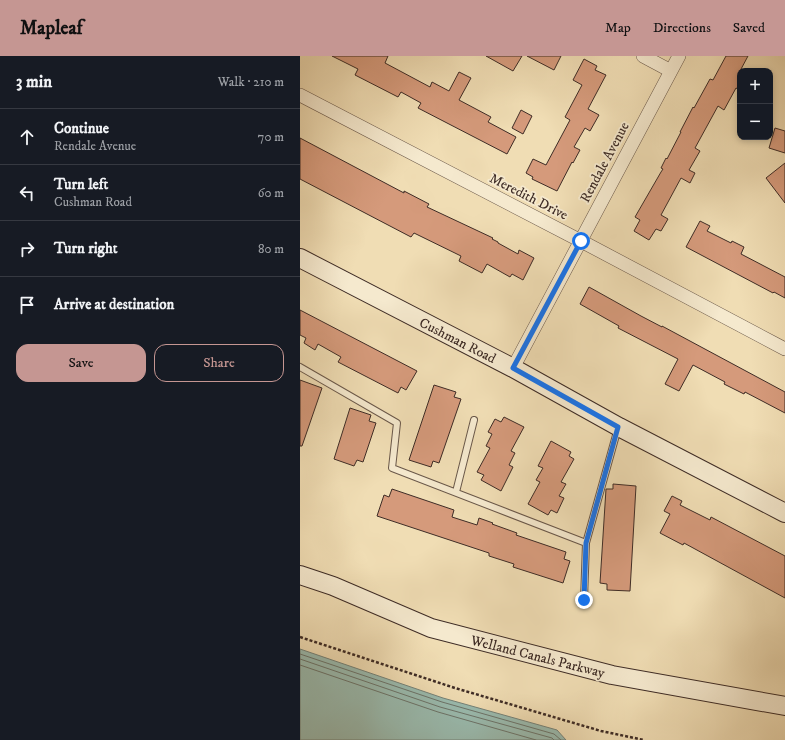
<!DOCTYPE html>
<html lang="en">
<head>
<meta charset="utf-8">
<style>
	body { margin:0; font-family:"IM FELL DW Pica",serif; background:#242831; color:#f1f3f6 }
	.controls { position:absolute; right:12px; top:12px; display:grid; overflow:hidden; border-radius:8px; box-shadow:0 2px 6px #0003 }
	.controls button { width:36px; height:36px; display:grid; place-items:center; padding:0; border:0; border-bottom:1px solid #363941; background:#171b24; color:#f1f3f6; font:20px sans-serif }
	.stop { position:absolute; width:12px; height:12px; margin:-9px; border:3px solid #1a73e8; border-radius:50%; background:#fff }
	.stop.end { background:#1a73e8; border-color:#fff; box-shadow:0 1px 4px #0008 }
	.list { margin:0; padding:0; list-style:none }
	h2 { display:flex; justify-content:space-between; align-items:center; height:52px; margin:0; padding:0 16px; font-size:17px }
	h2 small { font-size:13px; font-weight:400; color:#9ea1a6 }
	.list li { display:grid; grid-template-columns:26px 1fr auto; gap:12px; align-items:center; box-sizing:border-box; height:56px; padding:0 16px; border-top:1px solid #363941 }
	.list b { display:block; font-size:15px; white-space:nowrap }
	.list p { margin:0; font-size:13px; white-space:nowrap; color:#9ea1a6 }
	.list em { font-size:13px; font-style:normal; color:#9ea1a6 }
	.actions { display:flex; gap:8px; padding:12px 16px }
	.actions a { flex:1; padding:9px 0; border:1px solid #c59692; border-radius:12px; text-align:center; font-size:14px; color:#c59692 }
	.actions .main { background:#c59692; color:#111 }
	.icon { flex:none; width:22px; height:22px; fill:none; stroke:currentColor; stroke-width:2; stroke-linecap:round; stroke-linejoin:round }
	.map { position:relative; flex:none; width:485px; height:684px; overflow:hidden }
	header { display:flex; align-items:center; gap:24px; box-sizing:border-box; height:56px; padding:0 20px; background:#c59692; color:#111 }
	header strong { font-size:19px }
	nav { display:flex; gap:22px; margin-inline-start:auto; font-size:14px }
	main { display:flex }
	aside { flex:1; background:#171b24 }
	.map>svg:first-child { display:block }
	.water { fill:#9abbaf; stroke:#758278 }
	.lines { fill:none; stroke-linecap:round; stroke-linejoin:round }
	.shore { stroke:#6c746a; stroke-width:1 }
	.building { fill:#d59a7b; stroke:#3e2c26 }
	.lane-casing { stroke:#6a584a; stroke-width:8 }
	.street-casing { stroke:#6a584a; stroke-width:14 }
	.secondary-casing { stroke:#3e2c26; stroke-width:20 }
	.path { stroke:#3e2c26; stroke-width:2.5; stroke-dasharray:3 2; stroke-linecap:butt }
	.lane { stroke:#f5e9ce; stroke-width:6 }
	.street { stroke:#f5e9ce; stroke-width:13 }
	.secondary { stroke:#f5e9ce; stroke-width:18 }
	.route { stroke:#1a73e8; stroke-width:5 }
	.labels { text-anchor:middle; stroke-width:3.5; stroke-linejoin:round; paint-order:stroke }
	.street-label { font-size:14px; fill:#3e2c26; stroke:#f5e9ce }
</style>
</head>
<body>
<header>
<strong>Mapleaf</strong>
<nav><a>Map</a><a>Directions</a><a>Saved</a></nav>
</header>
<main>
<aside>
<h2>3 min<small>Walk · 210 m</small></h2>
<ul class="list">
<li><svg class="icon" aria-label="ahead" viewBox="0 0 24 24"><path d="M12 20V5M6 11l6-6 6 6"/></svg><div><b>Continue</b><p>Rendale Avenue</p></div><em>70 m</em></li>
<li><svg class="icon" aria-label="left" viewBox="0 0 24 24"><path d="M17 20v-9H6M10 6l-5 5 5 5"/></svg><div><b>Turn left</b><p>Cushman Road</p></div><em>60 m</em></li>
<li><svg class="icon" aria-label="right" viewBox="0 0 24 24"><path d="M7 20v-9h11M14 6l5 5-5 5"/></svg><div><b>Turn right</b></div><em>80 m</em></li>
<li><svg class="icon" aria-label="arrive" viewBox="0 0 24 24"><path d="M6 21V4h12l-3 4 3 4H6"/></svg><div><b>Arrive at destination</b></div></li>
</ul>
<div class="actions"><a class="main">Save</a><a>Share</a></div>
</aside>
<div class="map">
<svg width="485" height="684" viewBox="0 0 485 684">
	<rect width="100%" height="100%" fill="#f0ddb4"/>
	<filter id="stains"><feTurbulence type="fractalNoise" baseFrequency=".005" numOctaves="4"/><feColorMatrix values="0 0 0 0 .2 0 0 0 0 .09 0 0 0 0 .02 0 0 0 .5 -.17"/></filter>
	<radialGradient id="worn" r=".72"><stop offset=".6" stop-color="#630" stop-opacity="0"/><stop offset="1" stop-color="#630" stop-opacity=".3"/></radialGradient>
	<path class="water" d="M0 593 143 642 257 674 266 684H0Z"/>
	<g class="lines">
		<path class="shore" d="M0 598 142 646 254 678 261 684
			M0 603 140 651 252 682 254 684
			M0 609 138 656 236 684"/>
	</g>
	<path class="building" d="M32 0H88L85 7 130 31 132 26 149 35 159 16 171 22 159 44 191 61 188 66 216 81 207 98 118 52 121 47 101 36 98 41 55 19 58 13Z
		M186 0H222L213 15Z
		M227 0H261L254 14Z
		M426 0H448L440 15V34L436 32 424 54 418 50 395 92 400 95 389 114 395 117 390 127 381 122 361 159 368 163 361 175 356 173 349 184 334 175 340 164 335 161 361 116 363 113 361 112 366 102 367 103 381 76H380L393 51 394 52 410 23 413 24Z
		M284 3 297 10 295 14 306 19 288 53 299 59 290 75 285 72 274 91 280 94 273 107 272 106 257 135 232 123 233 121 226 117 233 103 246 109 270 64 265 61 282 29 273 24Z
		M221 54 232 60 223 78 212 72Z
		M475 72 485 75V97L469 92Z
		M0 82 104 137V135L129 148 127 151 193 182 192 183 198 186V187L218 198 219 194 234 202 223 224 212 218 210 221 187 208 182 217 159 205 161 200 114 177 111 181 0 123Z
		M485 107V147L466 122Z
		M400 165 410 170 407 175 431 187 432 185 444 191 441 198 485 221V242L474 236 473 237 386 191Z
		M289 231 341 260 362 271V270L485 336V357L445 336 444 338 424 328 425 326 393 309 379 335 365 328 378 303 318 272 319 270 280 248Z
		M0 254 117 315 106 334 101 331 98 337 38 306 41 301 18 288 15 294 4 287 6 282 0 279Z
		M0 324 22 332 2 390H0Z
		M134 329 156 336 154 341 161 343 139 407 133 405 131 411 109 404Z
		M50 352 71 359 69 365 76 367 63 406 57 404 54 410 34 403Z
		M204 361 224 371 211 395 215 397 209 409 213 411 201 435 181 424 184 419 177 416 190 392 186 390 192 378 188 376 195 363 201 366Z
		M251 385 271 396 269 400 274 403 261 426 266 428 259 440 264 442 257 457 251 454 248 459 228 448 240 426 236 424 243 412 238 410Z
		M313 428 336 430 330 535 307 534V528L300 527 306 433H313Z
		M92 433 154 454 152 461 177 469 179 462 193 467 192 468 217 477 216 479 266 496 264 503 270 505 263 527 213 511 214 508 189 500V497L77 460 84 439 89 441Z
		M372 440 382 445 380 449 410 464 411 461 485 500V542L384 487 383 489 360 477 370 458 364 455Z"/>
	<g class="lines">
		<g class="lane-casing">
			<path id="lane" d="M0 311 97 367 92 412 286 487
				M156 436 174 364
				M284 544 286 487 318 372"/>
		</g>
		<g class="street-casing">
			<path id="street" d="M343 0 371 15
				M0 39 281 185 485 293
				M213 312 379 0"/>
		</g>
		<g class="secondary-casing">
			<path id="secondary" d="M0 202 213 312 319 371 485 457
				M0 519 33 530 131 572 312 619 485 650"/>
		</g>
		<path class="path" d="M0 581 155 632 301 675 344 684"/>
		<use href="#lane" class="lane"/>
		<use href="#street" class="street"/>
		<use href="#secondary" class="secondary"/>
	</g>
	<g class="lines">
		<path class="route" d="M281 185 213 312 318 371 286 487 284 544"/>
	</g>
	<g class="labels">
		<g class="street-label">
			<text transform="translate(304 106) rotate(-62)" y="5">Rendale Avenue</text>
			<text transform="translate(229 140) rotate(27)" y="5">Meredith Drive</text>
			<text transform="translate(158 284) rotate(27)" y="5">Cushman Road</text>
			<text transform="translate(238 600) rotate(14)" y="5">Welland Canals Parkway</text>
		</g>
	</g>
	<rect width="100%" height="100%" filter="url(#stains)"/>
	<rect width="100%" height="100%" fill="url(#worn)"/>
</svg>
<div class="controls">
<button>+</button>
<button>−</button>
</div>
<div class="stop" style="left:281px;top:185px"></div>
<div class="stop end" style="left:284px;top:544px"></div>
</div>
</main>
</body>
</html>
